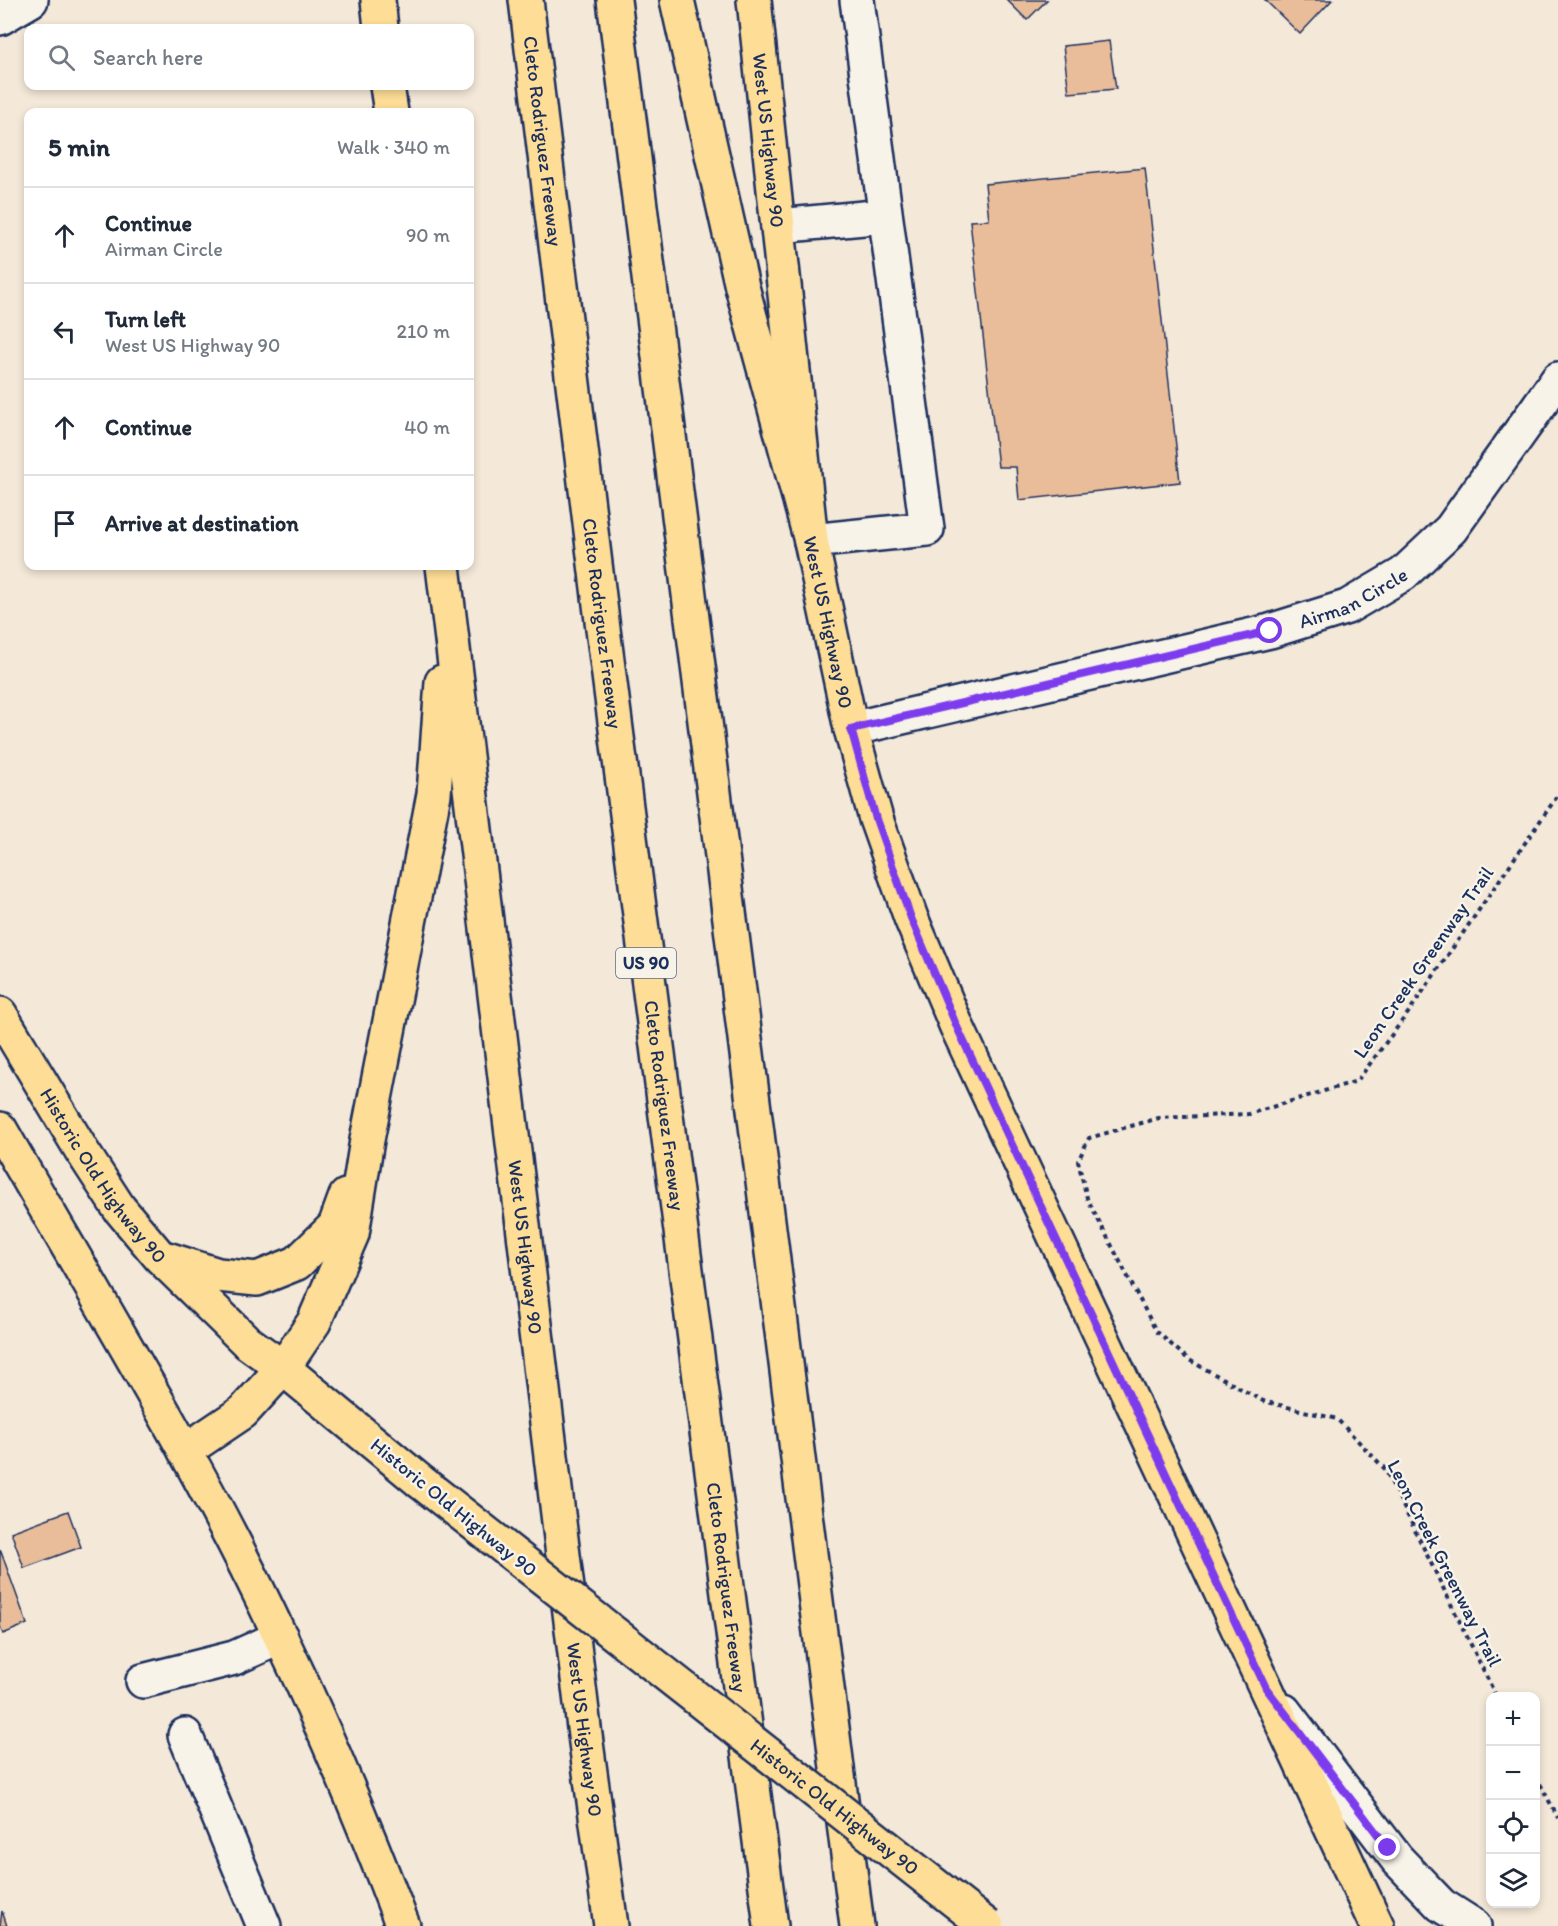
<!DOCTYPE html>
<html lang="en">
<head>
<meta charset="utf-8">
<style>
	body { margin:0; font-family:Itim,sans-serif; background:#f6f6f7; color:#1f2937 }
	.controls { position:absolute; right:18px; bottom:18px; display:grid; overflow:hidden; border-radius:12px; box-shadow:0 3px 9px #0003 }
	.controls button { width:54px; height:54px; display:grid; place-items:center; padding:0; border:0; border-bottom:2px solid #e0e1e3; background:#fff; color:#1f2937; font:30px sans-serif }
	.stop { position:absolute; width:18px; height:18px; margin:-14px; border:4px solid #7c3aed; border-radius:50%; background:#fff }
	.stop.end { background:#7c3aed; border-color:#fff; box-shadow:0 2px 6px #0008 }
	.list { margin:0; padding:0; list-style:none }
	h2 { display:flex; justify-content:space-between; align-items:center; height:78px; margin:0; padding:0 24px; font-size:26px }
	h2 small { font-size:20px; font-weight:400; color:#747a83 }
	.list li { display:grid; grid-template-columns:39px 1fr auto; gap:18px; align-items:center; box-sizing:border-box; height:96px; padding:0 24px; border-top:2px solid #e0e1e3 }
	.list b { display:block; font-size:22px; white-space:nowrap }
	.list p { margin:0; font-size:20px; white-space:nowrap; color:#747a83 }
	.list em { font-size:20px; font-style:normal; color:#747a83 }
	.icon { flex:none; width:33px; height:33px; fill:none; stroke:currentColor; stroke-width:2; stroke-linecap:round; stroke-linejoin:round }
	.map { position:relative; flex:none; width:1558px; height:1926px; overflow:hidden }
	.search { position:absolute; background:#fff; box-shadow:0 3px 9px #0003; left:24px; top:24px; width:450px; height:66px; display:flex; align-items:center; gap:15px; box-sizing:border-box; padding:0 21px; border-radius:12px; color:#747a83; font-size:22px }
	.panel { position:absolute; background:#fff; box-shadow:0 3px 9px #0003; left:24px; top:108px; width:450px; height:462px; border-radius:12px }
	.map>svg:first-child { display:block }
	.building { fill:#e9bd99; stroke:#1b2f5e; stroke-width:1.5 }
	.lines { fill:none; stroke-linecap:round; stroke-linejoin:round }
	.minor-casing { stroke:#1b2f5e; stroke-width:38 }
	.major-casing { stroke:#1b2f5e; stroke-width:38 }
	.highway-casing { stroke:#1b2f5e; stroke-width:38 }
	.path { stroke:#1b2f5e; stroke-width:4; stroke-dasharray:4.5 4.5; stroke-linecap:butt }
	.minor { stroke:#f7f3e8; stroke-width:33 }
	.major { stroke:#fedd96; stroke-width:33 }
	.highway { stroke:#fedd96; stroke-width:33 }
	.major-bridge-casing { stroke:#1b2f5e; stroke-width:38; stroke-linecap:butt }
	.major-bridge { stroke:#fedd96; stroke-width:33 }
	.route { stroke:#7c3aed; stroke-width:8 }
	.labels { text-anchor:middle; stroke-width:5; stroke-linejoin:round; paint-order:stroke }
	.shield { fill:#f7f3e8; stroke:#5d6a87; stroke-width:1.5 }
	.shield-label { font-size:18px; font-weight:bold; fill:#1b2f5e }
	.street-label { font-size:20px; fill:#1b2f5e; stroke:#f7f3e8 }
</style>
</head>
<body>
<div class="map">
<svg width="1558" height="1926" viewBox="0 0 1558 1926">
	<rect width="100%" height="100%" fill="#f4e8d8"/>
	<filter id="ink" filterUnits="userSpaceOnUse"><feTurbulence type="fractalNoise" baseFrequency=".0167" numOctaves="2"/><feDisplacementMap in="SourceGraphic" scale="12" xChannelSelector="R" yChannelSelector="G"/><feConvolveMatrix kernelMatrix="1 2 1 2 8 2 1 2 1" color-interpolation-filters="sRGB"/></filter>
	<g filter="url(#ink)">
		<path class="building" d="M1007 0H1047L1027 20Z
			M1265 0H1332L1300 34Z
			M1109 41 1116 89 1069 93 1063 46Z
			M1145 168 1180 482 1019 500 1016 467H998L970 221 989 220 985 184Z
			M68 1511 81 1547 24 1568 11 1532Z
			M0 1549 27 1624 3 1634 0 1626Z
			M2 1911 7 1926H0Z"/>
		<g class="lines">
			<g class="minor-casing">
				<g id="minor">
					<path d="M0 18 31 0"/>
					<path d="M778 226 885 216"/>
					<path d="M811 541 927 529 857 0"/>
					<path id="s1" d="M851 729 1270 631 1347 607 1403 574 1451 529 1558 379"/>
					<path d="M143 1681 234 1658 281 1637"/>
					<path d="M1284 1711 1397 1859 1441 1905 1474 1926"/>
					<path d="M185 1735 264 1926"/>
				</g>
			</g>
			<g class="major-casing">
				<g id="major">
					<path d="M378 0 381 28"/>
					<path id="s2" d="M754 0 811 541 851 729 876 819 911 918 957 1027 1377 1926"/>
					<path d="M387 86 391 112"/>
					<path id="s3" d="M443 566 584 1728 611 1926"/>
					<path id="s4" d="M0 1014 82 1151 119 1208 160 1257 247 1342 283 1368 421 1482"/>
					<path d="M0 1129C96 1297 199 1463 281 1638 326 1732 366 1829 403 1926"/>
					<path d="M167 1259 218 1275 257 1279 297 1263 335 1226 346 1196"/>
					<path d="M185 1451 243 1412 283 1368 314 1322 352 1234 367 1140 434 794 442 682"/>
				</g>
			</g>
			<g class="highway-casing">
				<g id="highway">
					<path id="s5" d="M526 0 603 629 771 1926"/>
					<path d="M614 0 857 1926"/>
					<path d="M677 0 742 287 811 541"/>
				</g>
			</g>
			<path class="path" d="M1496 1696 1385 1469 1337 1419 1263 1401 1189 1360 1156 1331 1087 1198 1078 1161 1089 1138 1159 1118 1249 1114 1357 1081 1408 1013 1558 795
				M1536 1776 1558 1818"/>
			<use href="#minor" class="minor"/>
			<use href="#major" class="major"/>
			<use href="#highway" class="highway"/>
			<g class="major-bridge-casing">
				<g id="major-bridge">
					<path id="s6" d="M421 1482 987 1926"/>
				</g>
			</g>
			<use href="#major-bridge" class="major-bridge"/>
		</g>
	</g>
	<g class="lines" filter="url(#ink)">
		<path class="route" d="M1270 631 851 729 876 819 911 918 957 1027 1266 1688 1388 1848"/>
	</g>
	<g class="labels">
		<rect class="shield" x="616" y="948" width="60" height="30" rx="4.5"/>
		<g class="shield-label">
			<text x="646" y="969">US 90</text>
		</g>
		<g class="street-label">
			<text dy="7" stroke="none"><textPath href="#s2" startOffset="141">West US Highway 90</textPath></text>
			<text dy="7" stroke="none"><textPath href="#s5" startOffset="142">Cleto Rodriguez Freeway</textPath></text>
			<text dy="7" stroke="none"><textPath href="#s1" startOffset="520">Airman Circle</textPath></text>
			<text dy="7" stroke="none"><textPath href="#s2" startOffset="627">West US Highway 90</textPath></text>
			<text dy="7" stroke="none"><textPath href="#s5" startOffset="628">Cleto Rodriguez Freeway</textPath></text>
			<text transform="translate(1423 962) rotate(-55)" y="7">Leon Creek Greenway Trail</text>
			<text dy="7" stroke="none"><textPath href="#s5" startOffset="1114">Cleto Rodriguez Freeway</textPath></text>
			<text dy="7" stroke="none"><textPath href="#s4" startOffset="192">Historic Old Highway 90</textPath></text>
			<text dy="7" stroke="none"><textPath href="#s3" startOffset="686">West US Highway 90</textPath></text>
			<text transform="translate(454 1507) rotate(39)" y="7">Historic Old Highway 90</text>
			<text transform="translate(1445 1563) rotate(63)" y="7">Leon Creek Greenway Trail</text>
			<text dy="7" stroke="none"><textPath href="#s5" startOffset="1600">Cleto Rodriguez Freeway</textPath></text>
			<text dy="7" stroke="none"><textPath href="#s3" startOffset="1172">West US Highway 90</textPath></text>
			<text dy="7" stroke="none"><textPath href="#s6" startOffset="526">Historic Old Highway 90</textPath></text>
		</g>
	</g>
</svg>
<div class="controls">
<button>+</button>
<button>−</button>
<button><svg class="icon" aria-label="locate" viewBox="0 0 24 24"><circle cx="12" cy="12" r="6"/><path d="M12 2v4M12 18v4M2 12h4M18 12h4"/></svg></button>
<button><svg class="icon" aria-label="layers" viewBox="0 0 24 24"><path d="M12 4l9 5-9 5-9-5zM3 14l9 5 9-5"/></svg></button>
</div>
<div class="stop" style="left:1270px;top:631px"></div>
<div class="stop end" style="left:1388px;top:1848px"></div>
<div class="search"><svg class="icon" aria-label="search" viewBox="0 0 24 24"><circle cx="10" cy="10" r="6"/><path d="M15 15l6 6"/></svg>Search here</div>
<section class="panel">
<h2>5 min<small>Walk · 340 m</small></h2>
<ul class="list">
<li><svg class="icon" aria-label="ahead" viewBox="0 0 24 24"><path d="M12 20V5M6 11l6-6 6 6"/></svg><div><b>Continue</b><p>Airman Circle</p></div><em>90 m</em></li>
<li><svg class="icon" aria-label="left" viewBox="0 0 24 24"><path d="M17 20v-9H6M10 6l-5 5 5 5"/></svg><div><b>Turn left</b><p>West US Highway 90</p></div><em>210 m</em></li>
<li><svg class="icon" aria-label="ahead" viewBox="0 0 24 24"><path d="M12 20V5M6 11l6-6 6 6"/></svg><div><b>Continue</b></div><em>40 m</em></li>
<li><svg class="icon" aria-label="arrive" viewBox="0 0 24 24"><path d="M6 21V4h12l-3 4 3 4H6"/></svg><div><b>Arrive at destination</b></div></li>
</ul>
</section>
</div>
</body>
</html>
